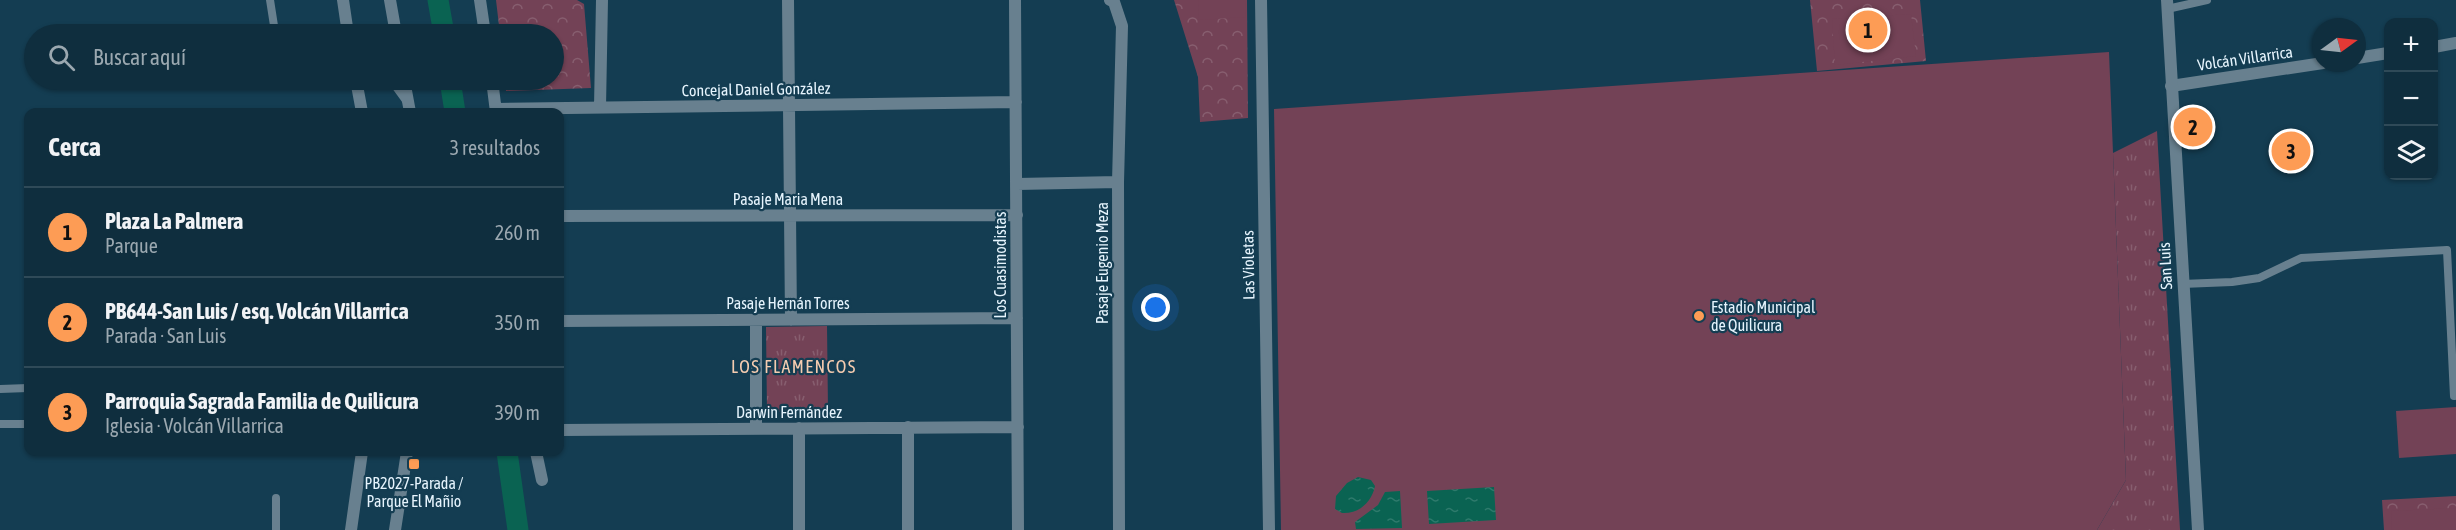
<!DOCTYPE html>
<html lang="es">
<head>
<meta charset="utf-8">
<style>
	body { margin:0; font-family:"Asap Condensed",sans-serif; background:#1d3a49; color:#f1f3f6 }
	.controls { position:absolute; right:18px; top:18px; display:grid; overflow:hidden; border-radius:12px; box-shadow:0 2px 4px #0004 }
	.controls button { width:54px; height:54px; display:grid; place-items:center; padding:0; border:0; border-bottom:2px solid #2f4a58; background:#0f2e3e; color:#f1f3f6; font:30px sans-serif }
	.compass { position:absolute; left:2312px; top:18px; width:54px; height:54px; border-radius:50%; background:#0f2e3e; box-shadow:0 2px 4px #0004; rotate:75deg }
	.you { position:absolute; left:1156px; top:308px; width:21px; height:21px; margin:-15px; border:4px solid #fff; border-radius:50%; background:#1a73e8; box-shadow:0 0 0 9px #1a73e833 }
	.badge { display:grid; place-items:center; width:39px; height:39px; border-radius:50%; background:#fd9c55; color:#111; font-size:20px; font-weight:700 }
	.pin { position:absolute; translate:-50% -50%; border:3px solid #fff; box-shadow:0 2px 6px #0006 }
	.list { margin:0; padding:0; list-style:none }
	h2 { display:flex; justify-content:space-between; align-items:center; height:78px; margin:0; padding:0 24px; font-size:26px }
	h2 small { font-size:20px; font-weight:400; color:#9ba8b0 }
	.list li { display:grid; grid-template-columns:39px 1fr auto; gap:18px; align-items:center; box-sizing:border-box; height:90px; padding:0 24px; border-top:2px solid #2f4a58 }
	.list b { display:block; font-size:22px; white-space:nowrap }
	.list p { margin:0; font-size:20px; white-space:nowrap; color:#9ba8b0 }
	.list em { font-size:20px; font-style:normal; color:#9ba8b0 }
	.icon { flex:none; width:33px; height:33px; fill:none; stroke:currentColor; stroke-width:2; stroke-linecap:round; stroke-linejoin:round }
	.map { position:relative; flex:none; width:2456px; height:530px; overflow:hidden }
	.search { position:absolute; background:#0f2e3e; box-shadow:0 2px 4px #0004; left:24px; top:24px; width:540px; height:66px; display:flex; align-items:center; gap:15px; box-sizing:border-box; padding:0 21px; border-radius:33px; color:#9ba8b0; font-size:22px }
	.panel { position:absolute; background:#0f2e3e; box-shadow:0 2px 4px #0004; left:24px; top:108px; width:540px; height:348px; border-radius:12px }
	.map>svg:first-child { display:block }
	.grass { fill:url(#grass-tufts) }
	.forest { fill:url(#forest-crowns) }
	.pitch { fill:#734256 }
	.water { fill:url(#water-ripples) }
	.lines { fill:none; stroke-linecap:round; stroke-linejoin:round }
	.canal { stroke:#0a6352; stroke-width:21 }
	.service { stroke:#68808f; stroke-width:8 }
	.minor { stroke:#68808f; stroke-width:12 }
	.tertiary { stroke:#68808f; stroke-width:12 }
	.poi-dot { fill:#fd9c55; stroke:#143d52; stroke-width:2 }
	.labels { text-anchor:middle; stroke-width:4.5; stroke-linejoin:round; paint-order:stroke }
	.street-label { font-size:16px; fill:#e6f4fd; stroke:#143d52 }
	.poi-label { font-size:16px; fill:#e6f4fd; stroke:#143d52; text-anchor:start }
	.neighbourhood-label { font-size:18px; letter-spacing:1.5px; fill:#f5ccb0; stroke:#143d52 }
</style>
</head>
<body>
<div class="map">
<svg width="2456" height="530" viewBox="0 0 2456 530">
	<defs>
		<pattern id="grass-tufts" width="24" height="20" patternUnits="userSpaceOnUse" patternTransform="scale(1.5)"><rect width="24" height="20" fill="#734256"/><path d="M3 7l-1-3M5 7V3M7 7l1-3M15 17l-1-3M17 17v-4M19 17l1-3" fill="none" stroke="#875e6f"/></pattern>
		<pattern id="forest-crowns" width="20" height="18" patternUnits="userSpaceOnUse" patternTransform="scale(1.5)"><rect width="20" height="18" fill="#734256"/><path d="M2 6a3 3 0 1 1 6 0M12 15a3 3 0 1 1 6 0" fill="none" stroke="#875e6f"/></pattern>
		<pattern id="water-ripples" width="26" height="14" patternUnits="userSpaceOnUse" patternTransform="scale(1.5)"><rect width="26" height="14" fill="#0a6352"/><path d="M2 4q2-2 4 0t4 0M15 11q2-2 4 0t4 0" fill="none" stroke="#2e7a6c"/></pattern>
	</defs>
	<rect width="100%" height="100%" fill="#143d52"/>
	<path class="grass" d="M2157 131 2180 530H2097L2126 480 2113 153Z
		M827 326 828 411 767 412 766 327Z"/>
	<path class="forest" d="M496 0H577L584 4 591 88 506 91 505 80H554V34H500Z
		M1174 0H1247L1248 118 1200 122 1198 77Z
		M1810 0H1920L1926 61 1817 71Z
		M2456 496V530H2384L2382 500Z"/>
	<path class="pitch" d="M1198 0H1245L1246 17 1199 20Z
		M1911 14 1916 56 1835 65 1832 19Z
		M2109 52 2126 480 2097 530H1281L1274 109Z
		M2456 407V454L2399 458 2396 411Z
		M2456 508V530H2392L2391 511Z"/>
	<path class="water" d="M1358 477 1371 480 1375 486C1372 502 1359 514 1342 513L1335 509 1336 496 1347 483Z
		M1494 487 1496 520 1429 524 1427 491Z
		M1400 491 1402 528 1356 529 1355 522 1378 505 1385 492Z"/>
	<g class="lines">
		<path class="canal" d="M438 0 444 34
			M450 80 455 112
			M507 452 518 530"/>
		<path class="service" d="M270 0 275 32
			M2167 9 2207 0
			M391 80 407 102
			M2182 284 2232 282 2259 278 2301 258 2447 250 2454 396
			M0 389 28 388
			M0 424H28
			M276 498V530"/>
		<path class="minor" d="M343 0 348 34
			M390 0 396 34
			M480 0 485 34
			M788 0 791 320
			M1015 0 1018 530
			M1110 0 1114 2 1122 26 1118 182 1119 530
			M1261 0 1269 530
			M2434 47 2456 43
			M2357 58 2388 53
			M356 80 362 112
			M404 80 410 112
			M492 80 496 112
			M2171 86 2323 63
			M600 107 602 0
			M496 109 1016 102
			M1017 184 1118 182
			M560 216 1017 215
			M756 320V428
			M560 321 1017 318
			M560 430 1018 427
			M536 452 542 480
			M351 530 362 452
			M395 530 407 452
			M799 530V428
			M908 530V427"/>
		<path class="tertiary" d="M2167 0 2198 530"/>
	</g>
	<g class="poi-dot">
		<circle cx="1699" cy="316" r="6"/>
		<rect x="408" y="458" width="12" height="12" rx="3"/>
	</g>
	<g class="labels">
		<g class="street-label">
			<text transform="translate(2245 58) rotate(-8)" y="6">Volcán Villarrica</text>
			<text transform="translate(756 89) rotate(-1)" y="6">Concejal Daniel González</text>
			<text x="788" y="205">Pasaje Maria Mena</text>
			<text transform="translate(1102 263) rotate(-90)" y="6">Pasaje Eugenio Meza</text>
			<text transform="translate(1000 265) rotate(-90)" y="6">Los Cuasimodistas</text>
			<text transform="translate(1248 265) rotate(-91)" y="6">Las Violetas</text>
			<text transform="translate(2165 266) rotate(-93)" y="6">San Luis</text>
			<text x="788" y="309">Pasaje Hernán Torres</text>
			<text x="789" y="418">Darwin Fernández</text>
		</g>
		<g class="poi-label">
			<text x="1711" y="313">Estadio Municipal<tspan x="1711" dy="18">de Quilicura</tspan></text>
			<text x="414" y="489" text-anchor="middle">PB2027-Parada /<tspan x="414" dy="18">Parque El Mañio</tspan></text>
		</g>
		<g class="neighbourhood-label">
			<text x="794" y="373">LOS FLAMENCOS</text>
		</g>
	</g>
</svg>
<div class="controls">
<button>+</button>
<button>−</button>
<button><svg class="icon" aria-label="layers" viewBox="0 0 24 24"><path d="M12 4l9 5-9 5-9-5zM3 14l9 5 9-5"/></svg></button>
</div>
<svg class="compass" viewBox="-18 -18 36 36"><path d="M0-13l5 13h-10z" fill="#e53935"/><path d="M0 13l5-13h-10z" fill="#9ba8b0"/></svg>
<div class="you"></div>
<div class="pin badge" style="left:1868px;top:30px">1</div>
<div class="pin badge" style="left:2193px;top:127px">2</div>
<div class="pin badge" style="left:2291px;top:151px">3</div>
<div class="search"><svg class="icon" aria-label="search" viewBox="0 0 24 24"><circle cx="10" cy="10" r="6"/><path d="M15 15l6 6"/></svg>Buscar aquí</div>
<section class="panel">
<h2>Cerca<small>3 resultados</small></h2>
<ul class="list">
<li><span class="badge">1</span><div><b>Plaza La Palmera</b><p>Parque</p></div><em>260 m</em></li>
<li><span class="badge">2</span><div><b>PB644-San Luis / esq. Volcán Villarrica</b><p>Parada · San Luis</p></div><em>350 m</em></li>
<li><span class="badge">3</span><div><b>Parroquia Sagrada Familia de Quilicura</b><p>Iglesia · Volcán Villarrica</p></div><em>390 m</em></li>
</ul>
</section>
</div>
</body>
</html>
